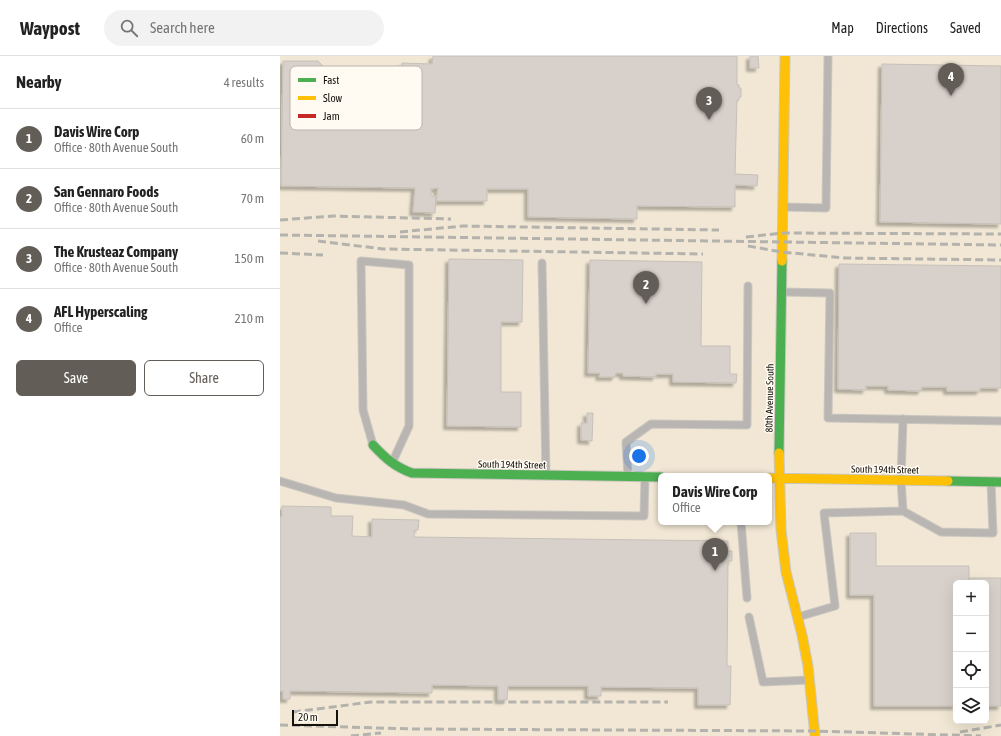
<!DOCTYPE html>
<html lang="en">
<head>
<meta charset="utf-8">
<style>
	body { margin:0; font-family:"Asap Condensed",sans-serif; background:#f2f2f2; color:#222 }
	.controls { position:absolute; right:12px; bottom:12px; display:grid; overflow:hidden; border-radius:6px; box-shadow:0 4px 16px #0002 }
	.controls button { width:36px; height:36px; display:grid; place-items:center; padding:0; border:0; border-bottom:1px solid #e0e0e0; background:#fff; color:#222; font:20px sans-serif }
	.scale { position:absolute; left:12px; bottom:10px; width:46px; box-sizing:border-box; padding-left:4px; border:2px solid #15110b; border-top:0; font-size:11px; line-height:14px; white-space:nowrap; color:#15110b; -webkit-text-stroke:3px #fffbf3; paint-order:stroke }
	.you { position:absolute; left:359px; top:400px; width:14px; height:14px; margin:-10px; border:3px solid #fff; border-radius:50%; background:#1a73e8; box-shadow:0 0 0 6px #1a73e833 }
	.badge { display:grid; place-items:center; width:26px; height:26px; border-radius:50%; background:#625d56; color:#fff; font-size:13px; font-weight:700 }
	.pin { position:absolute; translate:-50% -33px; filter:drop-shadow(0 1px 2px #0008) }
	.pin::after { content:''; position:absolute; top:21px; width:14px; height:12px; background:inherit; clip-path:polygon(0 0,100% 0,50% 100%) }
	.popup { position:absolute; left:378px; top:417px; width:114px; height:52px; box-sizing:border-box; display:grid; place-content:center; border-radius:6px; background:#fff; filter:drop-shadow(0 1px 3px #0005); font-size:13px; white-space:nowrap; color:#767676 }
	.popup b { font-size:15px; color:#222 }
	.popup::after { content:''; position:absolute; left:50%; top:100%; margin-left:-8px; border:8px solid transparent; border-top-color:#fff }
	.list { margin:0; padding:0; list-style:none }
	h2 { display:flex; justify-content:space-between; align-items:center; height:52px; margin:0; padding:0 16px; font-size:17px }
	h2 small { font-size:13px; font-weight:400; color:#767676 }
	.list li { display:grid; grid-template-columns:26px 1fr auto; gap:12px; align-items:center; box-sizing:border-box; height:60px; padding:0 16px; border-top:1px solid #e0e0e0 }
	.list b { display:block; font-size:15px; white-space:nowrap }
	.list p { margin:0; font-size:13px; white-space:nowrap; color:#767676 }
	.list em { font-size:13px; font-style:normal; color:#767676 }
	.actions { display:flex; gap:8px; padding:12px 16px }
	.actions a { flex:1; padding:9px 0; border:1px solid #625d56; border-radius:6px; text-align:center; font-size:14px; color:#625d56 }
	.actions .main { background:#625d56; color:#fff }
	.icon { flex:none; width:22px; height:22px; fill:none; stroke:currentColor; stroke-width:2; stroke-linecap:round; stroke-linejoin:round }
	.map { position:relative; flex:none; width:721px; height:680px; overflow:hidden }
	header { display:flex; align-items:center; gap:24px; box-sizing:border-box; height:56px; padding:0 20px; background:#fff; border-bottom:1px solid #e0e0e0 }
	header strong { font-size:19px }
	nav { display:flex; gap:22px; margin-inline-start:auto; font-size:14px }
	.search { width:280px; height:36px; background:#f2f2f2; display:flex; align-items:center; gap:10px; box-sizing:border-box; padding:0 14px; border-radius:22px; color:#767676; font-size:15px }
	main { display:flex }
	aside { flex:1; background:#fff }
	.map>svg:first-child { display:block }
	.built { fill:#f1e7d4; fill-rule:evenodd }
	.building { fill:#d8d1cb; stroke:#c6c0b9; filter:url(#shadow) }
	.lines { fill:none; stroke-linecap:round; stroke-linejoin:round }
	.lane-casing { stroke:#cbc7c0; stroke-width:9 }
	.fast-casing { stroke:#cbc7c0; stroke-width:11 }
	.slow-casing { stroke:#cbc7c0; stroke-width:11 }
	.lane { stroke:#b8b5b2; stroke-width:7 }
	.fast { stroke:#4caf50; stroke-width:9 }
	.slow { stroke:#ffc107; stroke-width:9 }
	.rail { stroke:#b4b2ad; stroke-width:3; stroke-dasharray:8 4; stroke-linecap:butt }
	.labels { text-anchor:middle; stroke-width:3; stroke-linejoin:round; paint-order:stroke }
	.street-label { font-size:10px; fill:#15110b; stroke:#fffbf3 }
	.key { fill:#fffbf3; stroke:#b9b5ad; stroke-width:1 }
	.key-label { font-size:11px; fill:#15110b }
</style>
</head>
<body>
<header>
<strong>Waypost</strong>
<div class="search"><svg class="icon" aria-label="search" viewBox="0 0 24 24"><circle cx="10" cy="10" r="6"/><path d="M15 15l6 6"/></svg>Search here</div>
<nav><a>Map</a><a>Directions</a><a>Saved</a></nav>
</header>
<main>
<aside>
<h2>Nearby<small>4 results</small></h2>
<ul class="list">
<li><span class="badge">1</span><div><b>Davis Wire Corp</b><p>Office · 80th Avenue South</p></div><em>60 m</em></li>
<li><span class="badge">2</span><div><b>San Gennaro Foods</b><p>Office · 80th Avenue South</p></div><em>70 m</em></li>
<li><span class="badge">3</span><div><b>The Krusteaz Company</b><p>Office · 80th Avenue South</p></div><em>150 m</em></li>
<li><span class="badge">4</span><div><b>AFL Hyperscaling</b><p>Office</p></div><em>210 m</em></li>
</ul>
<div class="actions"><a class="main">Save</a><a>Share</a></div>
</aside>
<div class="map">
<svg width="721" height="680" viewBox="0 0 721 680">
	<defs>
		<filter id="shadow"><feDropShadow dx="-3.5" dy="3.5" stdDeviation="1" flood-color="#0004"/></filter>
	</defs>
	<rect width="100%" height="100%" fill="#f0ebe1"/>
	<path class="built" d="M0 0H721V680H0ZM381 420H489V466H381ZM676 527H706V665H676Z"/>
	<path class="building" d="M153 0H457V29H459V32H461V41H459V44H457L455 118 478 119 477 130 455 129V151L357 150V163L248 161V133H207V145H156L158 132 151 133V140H156L155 157 133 156 135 132 1 130 3 5H38L59 26 67 18 75 26 83 19 91 26 98 19 106 27 114 19H121L122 7 152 8Z
		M470 0H478L479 12H470Z
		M602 8 721 10V168L600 166Z
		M169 203 243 204 242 266H221V336H241V371L167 370Z
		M310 204 422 206 421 290H450V318H457L456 327 393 326V318H376V321L343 320V317H336L335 321H319L320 317H308Z
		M559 208 721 210V332H700V335H667V331H642L641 335 608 334V330H586V334L558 333Z
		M307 357H313L312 385 301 384V367H307Z
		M2 450 51 451V460H73L72 480 92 481V463L139 464 138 474H134V481L448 485V495H452V505H448L447 610H451L450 649H418V632L321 631V640H308V630H228L227 644H218V630L152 629V637L10 635V643H3V635H0V461H2Z
		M570 477H596V510H689V527H676V650H594V539H570Z
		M689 522H721V650H706V527H689Z"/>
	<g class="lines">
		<g class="lane-casing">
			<path id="lane" d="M503 151 546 152 548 0
				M262 207 266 418
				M502 236 550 237 548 362 721 365
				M93 389 83 354 81 205 129 209V370L112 407
				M348 420 346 386 371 368 467 369 468 230
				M0 425 56 442 124 449 148 458 364 460 365 421
				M623 455 661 476 713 477 711 426
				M461 466 467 542
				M469 561 483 626 529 624
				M518 561 555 550 544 457 623 455 621 424 623 363"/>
		</g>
		<g class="fast-casing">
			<path id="fast" d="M93 389C105 402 115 411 132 417L381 421
				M499 397 502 205
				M668 425 721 426"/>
		</g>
		<g class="slow-casing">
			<path id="slow" d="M502 205 505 0
				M499 397 501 474 506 516 522 579 528 610 535 680
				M489 422 668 425"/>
		</g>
		<use href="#lane" class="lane"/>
		<use href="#fast" class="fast"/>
		<use href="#slow" class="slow"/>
		<path class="rail" d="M0 164 53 160 171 163
			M120 176 183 170 439 174
			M0 179 721 189
			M466 181 503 177 721 178
			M38 185 103 193 423 198
			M468 190 502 196 565 202 721 204
			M0 197 43 199
			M13 656 91 646H388
			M0 669 133 673 535 675 701 680
			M680 676 721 669
			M71 680 101 677"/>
	</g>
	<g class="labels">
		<g class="street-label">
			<text transform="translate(489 342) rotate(-89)" y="4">80th Avenue South</text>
			<text transform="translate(232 408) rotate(1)" y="4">South 194th Street</text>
			<text transform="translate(605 413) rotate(1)" y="4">South 194th Street</text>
		</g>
	</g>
	<rect x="10" y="10" width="132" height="64" rx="6" class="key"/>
	<rect x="18" y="22" width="18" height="4" fill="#4caf50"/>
	<rect x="18" y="40" width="18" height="4" fill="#ffc107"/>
	<rect x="18" y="58" width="18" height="4" fill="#c62828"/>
	<g class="key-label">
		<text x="43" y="28">Fast</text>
		<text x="43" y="46">Slow</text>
		<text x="43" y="64">Jam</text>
	</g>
</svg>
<div class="controls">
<button>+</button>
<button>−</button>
<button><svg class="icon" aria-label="locate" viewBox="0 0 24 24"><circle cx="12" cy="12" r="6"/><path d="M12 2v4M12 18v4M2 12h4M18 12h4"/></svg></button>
<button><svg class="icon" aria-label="layers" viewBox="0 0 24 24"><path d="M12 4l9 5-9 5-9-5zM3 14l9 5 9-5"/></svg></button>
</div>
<div class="scale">20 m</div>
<div class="you"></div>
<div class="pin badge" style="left:435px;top:515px">1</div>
<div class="popup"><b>Davis Wire Corp</b>Office</div>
<div class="pin badge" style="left:366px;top:248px">2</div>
<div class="pin badge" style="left:429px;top:64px">3</div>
<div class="pin badge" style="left:671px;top:40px">4</div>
</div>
</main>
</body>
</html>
